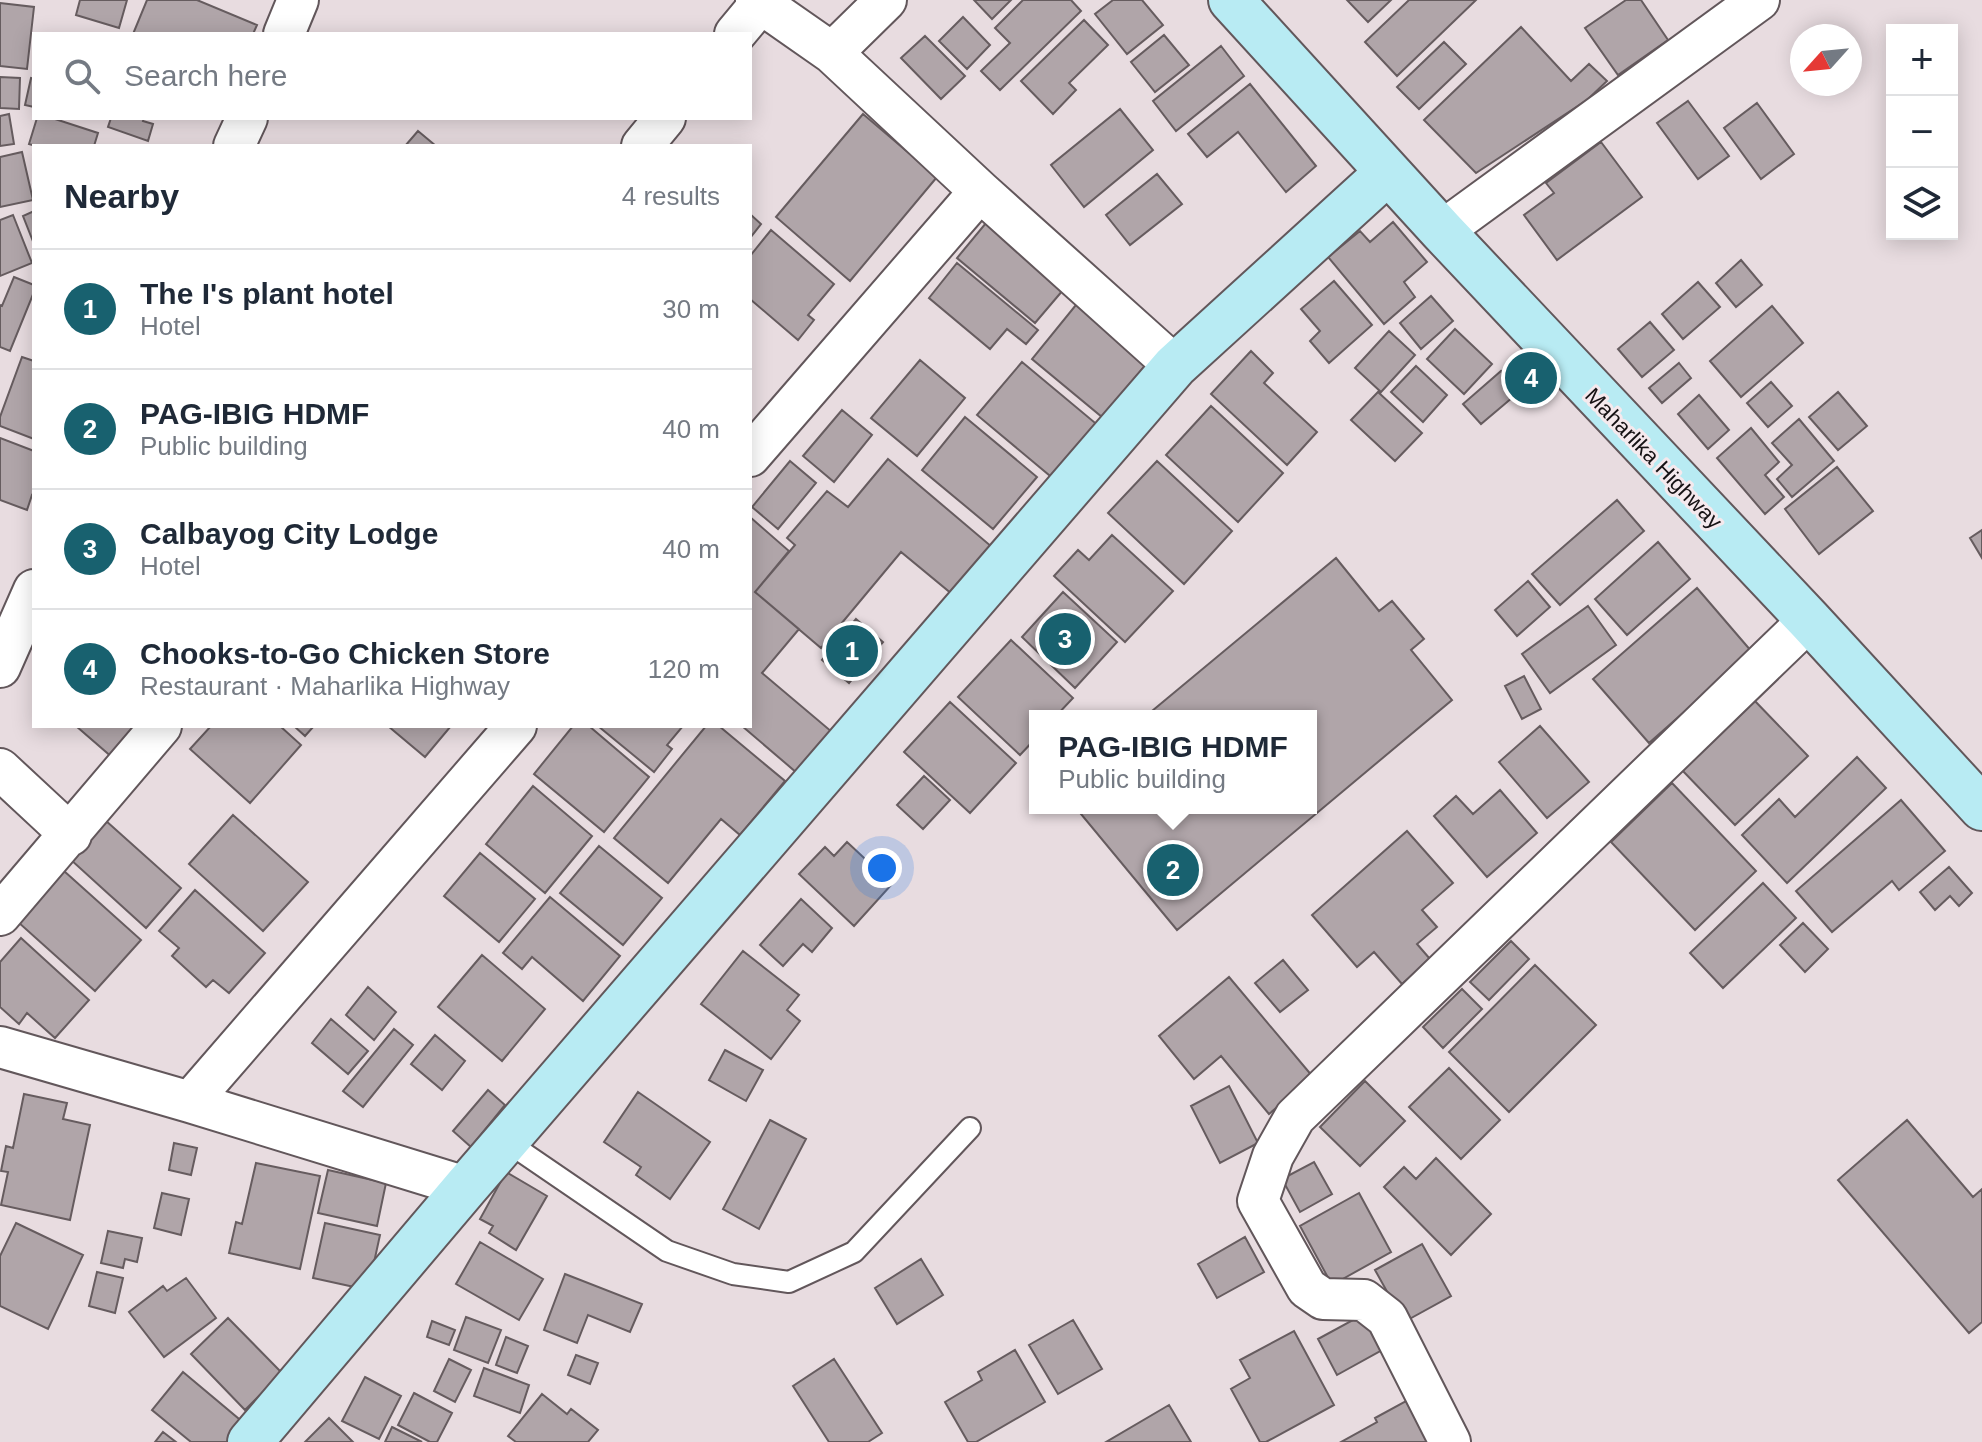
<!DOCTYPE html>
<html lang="en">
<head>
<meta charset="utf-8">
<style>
	body { margin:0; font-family:Arial,sans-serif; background:#f2f2f3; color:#1f2937 }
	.controls { position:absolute; right:24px; top:24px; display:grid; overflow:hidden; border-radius:0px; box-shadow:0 4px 20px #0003 }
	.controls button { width:72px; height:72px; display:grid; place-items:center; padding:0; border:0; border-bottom:2px solid #e0e1e3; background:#fff; color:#1f2937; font:40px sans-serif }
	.compass { position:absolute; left:1790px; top:24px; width:72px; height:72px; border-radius:50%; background:#fff; box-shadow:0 4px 20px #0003; rotate:243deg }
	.you { position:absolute; left:882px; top:868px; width:28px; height:28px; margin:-20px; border:6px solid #fff; border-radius:50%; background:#1a73e8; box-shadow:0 0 0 12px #1a73e833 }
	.badge { display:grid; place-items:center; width:52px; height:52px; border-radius:50%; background:#18616f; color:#fff; font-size:26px; font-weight:700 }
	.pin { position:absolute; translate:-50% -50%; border:4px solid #fff; box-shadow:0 2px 8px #0006 }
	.popup { position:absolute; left:1029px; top:710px; width:288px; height:104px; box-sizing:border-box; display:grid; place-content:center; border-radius:0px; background:#fff; filter:drop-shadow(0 2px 6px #0005); font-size:26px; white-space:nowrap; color:#747a83 }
	.popup b { font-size:30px; color:#1f2937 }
	.popup::after { content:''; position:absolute; left:50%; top:100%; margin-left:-16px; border:16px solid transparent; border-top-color:#fff }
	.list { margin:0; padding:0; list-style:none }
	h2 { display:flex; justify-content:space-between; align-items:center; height:104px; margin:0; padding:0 32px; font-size:34px }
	h2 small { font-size:26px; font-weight:400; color:#747a83 }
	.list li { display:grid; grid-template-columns:52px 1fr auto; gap:24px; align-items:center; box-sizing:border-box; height:120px; padding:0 32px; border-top:2px solid #e0e1e3 }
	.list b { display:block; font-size:30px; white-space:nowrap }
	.list p { margin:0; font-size:26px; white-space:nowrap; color:#747a83 }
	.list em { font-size:26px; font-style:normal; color:#747a83 }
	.icon { flex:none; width:44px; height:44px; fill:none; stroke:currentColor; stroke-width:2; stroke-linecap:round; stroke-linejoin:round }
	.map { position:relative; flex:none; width:1982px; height:1442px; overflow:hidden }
	.search { position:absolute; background:#fff; box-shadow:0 4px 20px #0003; left:32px; top:32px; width:720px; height:88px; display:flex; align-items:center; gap:20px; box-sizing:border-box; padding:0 28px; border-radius:0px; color:#747a83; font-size:30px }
	.panel { position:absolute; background:#fff; box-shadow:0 4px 20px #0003; left:32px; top:144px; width:720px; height:584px; border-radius:0px }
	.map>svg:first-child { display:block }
	.building { fill:#b0a5a9; stroke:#665c5f; stroke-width:2 }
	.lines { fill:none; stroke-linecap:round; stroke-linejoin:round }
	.lane-casing { stroke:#62575b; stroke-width:24 }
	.street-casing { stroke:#62575b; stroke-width:44 }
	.secondary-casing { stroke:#62575b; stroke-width:48 }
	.lane { stroke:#fff; stroke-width:20 }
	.street { stroke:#fff; stroke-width:40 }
	.secondary { stroke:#b8ebf3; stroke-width:44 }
	.labels { text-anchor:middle; stroke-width:6; stroke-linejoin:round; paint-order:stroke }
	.street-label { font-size:22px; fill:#161214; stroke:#f5e9ed }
</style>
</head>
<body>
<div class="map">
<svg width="1982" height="1442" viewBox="0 0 1982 1442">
	<rect width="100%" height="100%" fill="#e8dce0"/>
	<path class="building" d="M80 0H127L119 28 76 15Z
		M147 0H197L257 25 253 34H133Z
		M974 0H1011L992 19Z
		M1023 0H1071L1081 11 1000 90 981 71 1010 43 995 28Z
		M1113 0H1142L1163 25 1127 54 1095 14Z
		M1347 0H1391L1368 22Z
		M1409 0H1476L1397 76 1365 42Z
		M1626 0H1641L1668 40 1618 75 1585 28Z
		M0 3 34 7 27 69 0 66Z
		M963 17 990 45 967 69 939 41Z
		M1084 20 1108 45 1069 83 1076 90 1053 114 1021 81Z
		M1521 27 1571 81 1589 64 1607 81 1587 100 1476 173 1424 120Z
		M1164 35 1189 65 1155 92 1131 62Z
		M925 36 965 76 941 99 901 58Z
		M1444 42 1466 64 1419 109 1397 87Z
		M1221 46 1244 76 1176 131 1153 101Z
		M0 77 20 78 19 109 0 108Z
		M31 78 34 79V107L25 105Z
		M1250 84 1316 166 1286 192 1238 132 1207 157 1188 134Z
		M1688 101 1729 156 1698 179 1657 123Z
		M1757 103 1794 154 1761 179 1724 128Z
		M1120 109 1153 150 1084 207 1051 165Z
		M9 114 14 144 0 146V116Z
		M863 114 937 177 850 281 776 217Z
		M37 118H52L98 133 94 146H36L29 144Z
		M111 118H144L143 121 153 124 148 141 108 127Z
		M418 131 436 146H405Z
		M1601 142 1642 197 1557 260 1524 215 1554 193 1546 183Z
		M22 152 33 200 0 207V157Z
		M1157 174 1182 204 1130 245 1106 215Z
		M34 211V244L23 216Z
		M750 214 761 224 750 238Z
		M13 215 32 263 0 276V220Z
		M991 217 1069 283 1035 323 957 258Z
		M1393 222 1427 262 1404 282 1415 297 1384 324 1328 257 1360 231 1370 242Z
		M771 230 834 284 808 315 814 320 798 340 750 299V256Z
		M1741 260 1762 285 1736 307 1716 283Z
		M957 263 1038 330 1026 344 1007 329 990 349 929 298Z
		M14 277 34 285V292L10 351 0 347V305L2 306Z
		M1334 281 1372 325 1329 363 1310 341 1320 331 1301 309Z
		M1698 282 1720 307 1683 339 1662 314Z
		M1431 296 1453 321 1421 349 1400 323Z
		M1080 300 1151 359 1102 417 1032 359Z
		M1772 306 1803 343 1741 397 1710 361Z
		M1650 322 1674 350 1642 377 1618 349Z
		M1455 329 1492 364 1464 394 1427 359Z
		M1389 331 1415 355 1381 392 1355 368Z
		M1251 351 1273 373 1264 383 1317 432 1287 465 1211 394Z
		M22 357 34 361V439L0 426V417Z
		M920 360 965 398 917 456 871 418Z
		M1022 362 1100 427 1055 480 977 415Z
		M1679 363 1691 378 1662 403 1649 388Z
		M1416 366 1447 395 1423 422 1391 392Z
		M1501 371 1519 392 1481 424 1463 404Z
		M1771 382 1792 406 1768 427 1747 403Z
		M1378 392 1422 433 1395 461 1351 420Z
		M1838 392 1867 426 1838 450 1809 417Z
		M1699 395 1729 430 1708 449 1678 414Z
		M1211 406 1283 473 1238 522 1166 455Z
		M842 410 872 435 834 482 803 456Z
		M965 417 1037 477 993 529 922 470Z
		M1799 419 1834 461 1792 497 1777 479 1792 465 1772 443Z
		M1751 428 1779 462 1765 475 1784 497 1765 514 1717 458Z
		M0 438 34 451V496L32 495 27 510 0 500Z
		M888 459 992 547 952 594 901 552 821 648 755 592 795 545 787 538 827 491 848 507Z
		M790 461 816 483 778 529 752 507Z
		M1157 461 1232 531 1184 584 1108 513Z
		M1837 467 1873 511 1819 554 1785 509Z
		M1617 500 1644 531 1560 605 1532 574Z
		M750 517 789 551 755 592 799 629 762 673 832 732 797 773 742 726H750Z
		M1982 530V558L1970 538Z
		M1112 535 1173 591 1125 642 1054 576 1078 550 1089 560Z
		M1658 542 1690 579 1627 635 1595 599Z
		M1336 558 1379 611 1392 601 1424 639 1411 650 1452 700 1177 930 1076 808H1311V716H1146Z
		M1528 581 1550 607 1517 636 1495 610Z
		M1697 588 1752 652 1649 743 1593 679Z
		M1063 592 1117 642 1075 688 1022 637Z
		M1588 606 1616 645 1550 693 1522 654Z
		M856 619 883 642 849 683 822 660Z
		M1011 640 1073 698 1056 716H1035V739L1020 755 958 697Z
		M1524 676 1541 709 1522 719 1505 686Z
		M1753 699 1808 756 1735 825 1680 768Z
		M950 702 1016 763 970 813 904 752Z
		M76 726H141L113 758Z
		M211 726H280L301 745 250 803 190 749Z
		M294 726H314L305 736Z
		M388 726H451L425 757Z
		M573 726H589L649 777 604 832 534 774Z
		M598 726H683L667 745 672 749 654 772Z
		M706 726H719L785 781 740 835 721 819 668 883 614 838Z
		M1540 726 1589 782 1547 818 1499 762Z
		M1857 757 1886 788 1787 883 1742 835 1779 799 1795 817Z
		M924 776 950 800 923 829 897 805Z
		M1672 783 1756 871 1695 930 1611 842Z
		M533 786 592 836 545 893 486 844Z
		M1500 790 1537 833 1487 877 1434 816 1456 796 1473 814Z
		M1901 800 1945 851 1899 890 1892 881 1832 932 1796 891Z
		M233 815 308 882 263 931 189 864Z
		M105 820 181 888 146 928 70 859Z
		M1407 831 1453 883 1422 910 1437 927 1417 944 1430 959 1402 984 1374 952 1357 967 1312 915Z
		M847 842 892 884 854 926 799 874 825 847 834 856Z
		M599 846 662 898 623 945 560 893Z
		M480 853 535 899 499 942 444 896Z
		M1949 867 1972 893 1959 906 1950 896 1935 910 1920 892Z
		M64 871 141 940 95 991 18 922Z
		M1763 883 1796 918 1723 988 1690 953Z
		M195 890 265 953 229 993 213 980 206 987 172 956 179 948 159 931Z
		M550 897 620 956 583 1001 532 957 522 969 503 953Z
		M801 899 832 928 812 952 803 944 783 966 760 945Z
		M1803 923 1828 949 1805 972 1780 945Z
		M21 938 89 1000 55 1038 27 1013 19 1024 0 1007V962Z
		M1511 941 1529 959 1489 1000 1470 982Z
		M743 951 799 995 787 1010 800 1021 771 1059 701 1004Z
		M482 955 545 1009 502 1061 438 1007Z
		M1283 960 1308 990 1280 1012 1255 983Z
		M1535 965 1596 1025 1509 1112 1449 1052Z
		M1229 977 1313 1077 1269 1114 1221 1056 1194 1079 1159 1036Z
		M368 987 396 1012 374 1040 346 1015Z
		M1462 989 1482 1009 1443 1048 1423 1027Z
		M331 1019 368 1051 348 1074 312 1043Z
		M394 1029 413 1045 363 1107 343 1091Z
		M435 1035 465 1061 442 1090 411 1064Z
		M725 1050 763 1070 746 1101 709 1080Z
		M1449 1068 1500 1120 1461 1159 1409 1107Z
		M1365 1081 1405 1121 1360 1166 1320 1127Z
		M1229 1086 1258 1143 1220 1163 1191 1106Z
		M488 1090 505 1105 471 1147 453 1131Z
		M638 1092 710 1142 670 1199 636 1175 641 1167 604 1142Z
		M24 1094 67 1103 63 1119 90 1125 70 1220 1 1205 8 1172 1 1171 6 1146 13 1148Z
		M770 1120 806 1139 759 1229 723 1209Z
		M1907 1120 1973 1197 1982 1189V1322L1969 1333 1838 1180Z
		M174 1143 197 1148 191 1175 169 1170Z
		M1436 1158 1491 1214 1451 1255 1384 1187 1404 1167 1416 1179Z
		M1314 1162 1332 1194 1300 1212 1282 1179Z
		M256 1163 320 1176 300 1269 229 1253 236 1222 242 1224Z
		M328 1170 386 1183 377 1226 318 1213Z
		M506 1172 547 1196 516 1250 489 1233 493 1226 480 1219Z
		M162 1193 189 1199 181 1235 154 1228Z
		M1359 1193 1391 1252 1332 1285 1300 1226Z
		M16 1223 83 1255 48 1329 0 1306V1256Z
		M325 1223 380 1235 368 1290 313 1278Z
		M108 1231 142 1238 137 1262 125 1259 123 1268 101 1263Z
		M1245 1237 1264 1272 1217 1298 1198 1264Z
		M480 1242 543 1279 519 1320 456 1284Z
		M1422 1244 1451 1296 1404 1322 1375 1270Z
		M921 1259 943 1295 897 1324 875 1288Z
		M97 1272 123 1278 115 1313 89 1306Z
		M565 1274 642 1304 630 1332 588 1315 577 1343 544 1330Z
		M186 1278 216 1318 164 1357 129 1312 163 1286 167 1291Z
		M1362 1315 1382 1350 1337 1375 1318 1339Z
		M466 1317 501 1330 488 1363 454 1350Z
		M228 1318 282 1373 245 1410 191 1354Z
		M1073 1320 1102 1369 1058 1394 1029 1345Z
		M432 1321 455 1330 449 1345 427 1337Z
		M1294 1331 1334 1405 1266 1442H1260L1231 1389 1250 1378 1240 1360Z
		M506 1337 528 1346 517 1373 496 1365Z
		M1015 1350 1045 1402 976 1442H968L945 1402 982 1380 978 1372Z
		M576 1355 598 1363 590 1384 568 1375Z
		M449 1359 471 1370 455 1402 434 1391Z
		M834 1359 882 1433 868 1442H829L793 1386Z
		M484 1368 529 1385 520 1413 474 1396Z
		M183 1372 245 1424 230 1442H191L152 1410Z
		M365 1377 401 1396 379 1439 342 1421Z
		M414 1393 452 1413 437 1442H430L398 1425Z
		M542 1394 567 1414 571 1409 598 1430 588 1442H516L508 1436Z
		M1406 1401 1429 1442H1341L1377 1422 1375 1418Z
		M1169 1405 1191 1442H1106Z
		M329 1418 353 1442H305Z
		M392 1427 422 1442H385Z
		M163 1432 176 1442H155Z"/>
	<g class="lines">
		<g class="lane-casing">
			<path id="lane" d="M506 1141 667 1251 733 1274 789 1282 854 1252 970 1128"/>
		</g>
		<g class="street-casing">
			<path id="street" d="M756 0 832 53 980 191 1175 366
				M284 34 298 0
				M735 34 760 4
				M832 53 886 0
				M234 146 247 118
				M642 146 665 118
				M1442 231 1759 0
				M750 456 980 191
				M0 667 34 590
				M0 769 71 835
				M0 915 161 726
				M0 1047 190 1102 466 1187
				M190 1102 516 726
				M1450 1442 1387 1318 1364 1300 1323 1299 1307 1288 1258 1201 1273 1156 1295 1117 1809 620"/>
		</g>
		<g class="secondary-casing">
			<path id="secondary" d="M1231 0 1442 231 1809 620 1982 808
				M250 1442 466 1187 1175 366 1388 172"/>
		</g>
		<use href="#lane" class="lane"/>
		<use href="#street" class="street"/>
		<use href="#secondary" class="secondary"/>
	</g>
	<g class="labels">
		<g class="street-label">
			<text transform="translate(1654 458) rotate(46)" y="8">Maharlika Highway</text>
		</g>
	</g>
</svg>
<div class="controls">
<button>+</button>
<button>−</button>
<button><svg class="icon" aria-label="layers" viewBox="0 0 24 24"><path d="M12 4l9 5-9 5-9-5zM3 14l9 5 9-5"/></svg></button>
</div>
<svg class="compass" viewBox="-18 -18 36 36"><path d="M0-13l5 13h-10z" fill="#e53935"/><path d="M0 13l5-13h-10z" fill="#747a83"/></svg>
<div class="you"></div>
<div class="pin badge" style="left:852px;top:651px">1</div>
<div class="pin badge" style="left:1173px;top:870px">2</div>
<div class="popup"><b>PAG-IBIG HDMF</b>Public building</div>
<div class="pin badge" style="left:1065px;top:639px">3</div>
<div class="pin badge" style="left:1531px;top:378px">4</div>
<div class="search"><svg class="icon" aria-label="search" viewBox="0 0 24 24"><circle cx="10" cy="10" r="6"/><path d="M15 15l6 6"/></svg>Search here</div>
<section class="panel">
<h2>Nearby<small>4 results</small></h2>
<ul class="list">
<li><span class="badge">1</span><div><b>The I's plant hotel</b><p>Hotel</p></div><em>30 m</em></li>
<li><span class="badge">2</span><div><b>PAG-IBIG HDMF</b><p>Public building</p></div><em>40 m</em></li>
<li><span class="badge">3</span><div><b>Calbayog City Lodge</b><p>Hotel</p></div><em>40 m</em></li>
<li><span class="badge">4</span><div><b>Chooks-to-Go Chicken Store</b><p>Restaurant · Maharlika Highway</p></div><em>120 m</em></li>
</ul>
</section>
</div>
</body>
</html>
